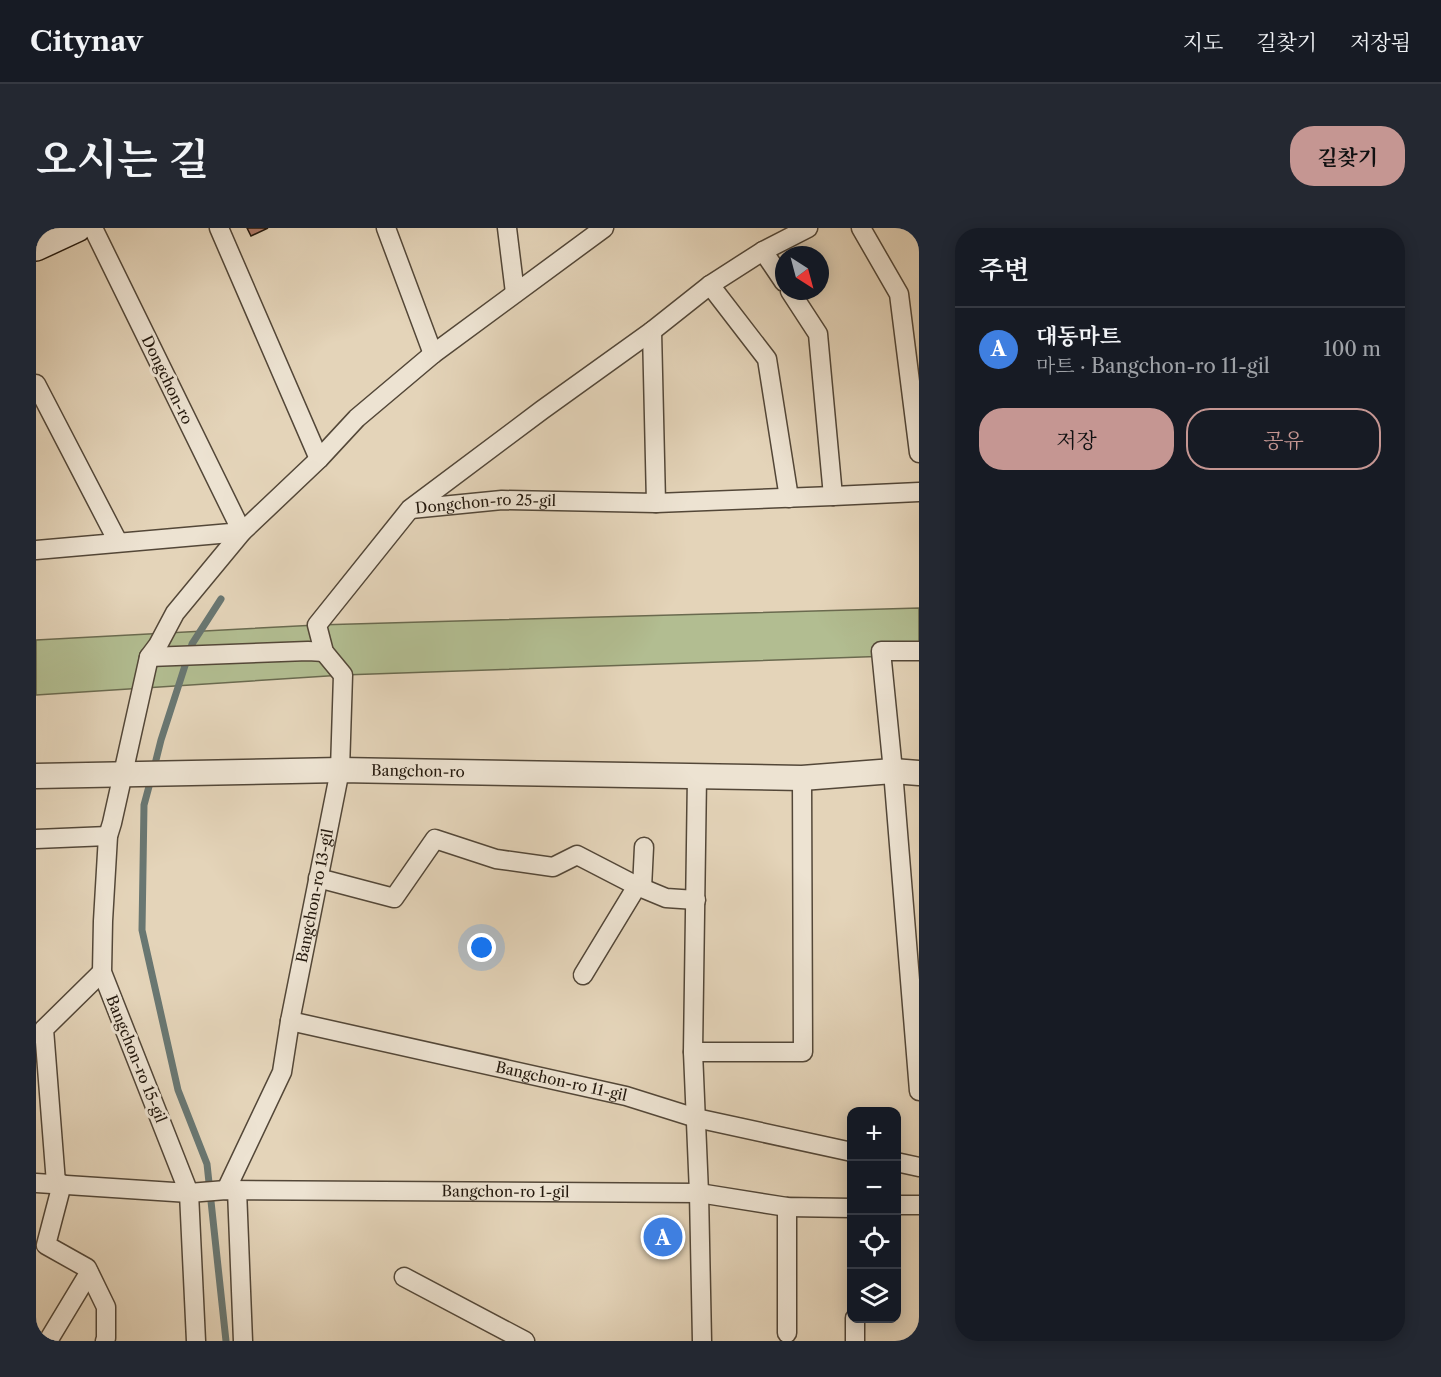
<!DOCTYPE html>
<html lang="ko">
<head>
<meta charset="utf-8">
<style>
	body { margin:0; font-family:"Libre Caslon Text","Noto Serif KR",serif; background:#242831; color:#f1f3f6 }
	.controls { position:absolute; right:18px; bottom:18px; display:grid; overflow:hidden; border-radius:12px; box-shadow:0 3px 15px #0003 }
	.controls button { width:54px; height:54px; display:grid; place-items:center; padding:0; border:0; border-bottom:2px solid #363941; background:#171b24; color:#f1f3f6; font:30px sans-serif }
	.compass { position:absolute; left:739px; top:18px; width:54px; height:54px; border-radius:50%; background:#171b24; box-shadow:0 3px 15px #0003; rotate:144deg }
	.you { position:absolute; left:446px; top:720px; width:21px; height:21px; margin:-15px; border:4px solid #fff; border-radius:50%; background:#1a73e8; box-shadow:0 0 0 9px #1a73e833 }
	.badge { display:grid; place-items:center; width:39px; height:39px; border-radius:50%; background:#c59692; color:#fff; font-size:20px; font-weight:700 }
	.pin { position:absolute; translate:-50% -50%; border:3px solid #fff; box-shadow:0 2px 6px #0006 }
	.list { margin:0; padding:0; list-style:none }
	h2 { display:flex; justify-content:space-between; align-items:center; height:78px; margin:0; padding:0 24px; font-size:26px }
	h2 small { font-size:20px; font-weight:400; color:#9ea1a6 }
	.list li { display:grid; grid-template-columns:39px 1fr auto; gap:18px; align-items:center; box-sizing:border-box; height:84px; padding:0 24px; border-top:2px solid #363941 }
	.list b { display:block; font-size:22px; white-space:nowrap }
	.list p { margin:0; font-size:20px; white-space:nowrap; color:#9ea1a6 }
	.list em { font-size:20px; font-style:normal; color:#9ea1a6 }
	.actions { display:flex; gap:12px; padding:18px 24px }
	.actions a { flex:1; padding:14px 0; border:2px solid #c59692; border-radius:24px; text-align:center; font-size:21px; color:#c59692 }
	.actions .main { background:#c59692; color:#111 }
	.icon { flex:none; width:33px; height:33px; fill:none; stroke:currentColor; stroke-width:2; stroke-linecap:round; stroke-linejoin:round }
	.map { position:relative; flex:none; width:883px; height:1113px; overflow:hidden; border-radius:24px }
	header { display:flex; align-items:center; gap:36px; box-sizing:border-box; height:84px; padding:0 30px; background:#171b24; border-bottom:2px solid #363941 }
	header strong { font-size:28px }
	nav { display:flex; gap:33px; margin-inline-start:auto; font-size:21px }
	.intro { display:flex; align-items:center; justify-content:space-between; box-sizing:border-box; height:144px; padding:0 36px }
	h1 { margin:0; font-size:42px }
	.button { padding:15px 27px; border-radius:24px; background:#c59692; color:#111; font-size:21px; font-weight:700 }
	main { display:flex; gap:36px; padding:0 36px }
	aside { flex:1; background:#171b24; border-radius:24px; box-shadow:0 3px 15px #0003 }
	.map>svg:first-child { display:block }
	.green { fill:#b2bd91; stroke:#6a6a4f; stroke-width:1.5 }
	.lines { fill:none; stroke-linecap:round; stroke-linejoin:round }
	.stream { stroke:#697772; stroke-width:7 }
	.minor-casing { stroke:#534738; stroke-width:21 }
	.tertiary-casing { stroke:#534738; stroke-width:27 }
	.secondary-casing { stroke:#23180d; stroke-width:30 }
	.minor { stroke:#ede3d2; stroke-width:18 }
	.tertiary { stroke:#ede3d2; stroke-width:24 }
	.secondary { stroke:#ede3d2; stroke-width:27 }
	.wall { fill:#af7867; stroke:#23180d; stroke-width:1.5 }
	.labels { text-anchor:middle; stroke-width:6; stroke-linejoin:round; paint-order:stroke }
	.street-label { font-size:15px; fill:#23180d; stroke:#ede3d2 }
</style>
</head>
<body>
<header>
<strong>Citynav</strong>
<nav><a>지도</a><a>길찾기</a><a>저장됨</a></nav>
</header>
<div class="intro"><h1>오시는 길</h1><a class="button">길찾기</a></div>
<main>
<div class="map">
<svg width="883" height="1113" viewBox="0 0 883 1113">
	<rect width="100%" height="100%" fill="#e4d4b9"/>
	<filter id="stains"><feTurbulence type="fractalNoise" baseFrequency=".00333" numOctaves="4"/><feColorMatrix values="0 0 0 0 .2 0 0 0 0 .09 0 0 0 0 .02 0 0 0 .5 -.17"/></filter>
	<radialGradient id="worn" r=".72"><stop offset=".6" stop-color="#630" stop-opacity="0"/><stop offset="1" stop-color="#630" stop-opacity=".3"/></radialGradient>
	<path class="green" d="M883 380V427L307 447 0 467V412L281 397Z"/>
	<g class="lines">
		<path class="stream" d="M118 540 125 512 156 416 185 371
			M115 551 108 577 106 702 142 862 171 936 190 1113"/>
		<g class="minor-casing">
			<g id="minor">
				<path d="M183 0 283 231"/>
				<path d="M350 0 397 126"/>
				<path d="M471 0 479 65"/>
				<path d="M825 0 863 66 883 225"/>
				<path d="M727 23 748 54"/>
				<path d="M674 57 731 131 753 270"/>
				<path d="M754 63 782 106 797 268"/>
				<path d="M616 103 620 275"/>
				<path d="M0 156 82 314"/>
				<path id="s1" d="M375 281 466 272 620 275 797 268 883 264"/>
				<path d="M0 322 206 304 57 0"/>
				<path d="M883 423H845L857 543 883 863"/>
				<path d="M113 429 272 423 288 424"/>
				<path d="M661 548 657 824 663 965 666 1113"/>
				<path d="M0 611 72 608"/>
				<path d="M282 650 358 670 399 611 460 631 517 639 541 627 601 658 630 670 660 672"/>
				<path d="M606 660 608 619"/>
				<path d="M547 747 601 658"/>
				<path id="s2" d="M254 793 590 868 660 890 816 924"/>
				<path d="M657 824H767L766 550"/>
				<path d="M860 934 883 939"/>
				<path id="s3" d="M0 955 153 965 190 962 663 965 751 979 816 980"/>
				<path d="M20 955 8 801 66 744"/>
				<path d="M26 956 10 1017 51 1040 70 1079V1110L69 1113"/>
				<path id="s4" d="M190 962 246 844 254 793 304 542 307 447 288 424 281 397 374 281 506 182 616 103 674 57 727 23 772 0"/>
				<path d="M201 962 207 1113"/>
				<path d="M860 977H883"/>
				<path d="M751 979V1105"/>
				<path d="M368 1049 489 1113"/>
				<path d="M12 1113 53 1045"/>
				<path d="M160 1113 153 965 66 744 67 693 72 608 76 595 113 429 122 417 139 385 206 304 283 231 321 190 397 126 568 0"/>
				<path d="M819 1113V1090"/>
			</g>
		</g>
		<g class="tertiary-casing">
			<g id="tertiary">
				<path id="s5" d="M0 548 304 542 766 550 857 543 883 545"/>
			</g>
		</g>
		<g class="secondary-casing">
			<path id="secondary" d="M0 19 41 0"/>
		</g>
		<use href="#minor" class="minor"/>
		<use href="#tertiary" class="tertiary"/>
		<use href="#secondary" class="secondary"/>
	</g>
	<path class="wall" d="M211 0H232L215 8Z"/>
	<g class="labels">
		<g class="street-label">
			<text transform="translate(131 152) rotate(64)" y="5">Dongchon-ro</text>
			<text dy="5" stroke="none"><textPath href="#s1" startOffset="75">Dongchon-ro 25-gil</textPath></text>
			<text dy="5" stroke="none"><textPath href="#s5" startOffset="382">Bangchon-ro</textPath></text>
			<text dy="5" stroke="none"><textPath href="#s4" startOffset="310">Bangchon-ro 13-gil</textPath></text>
			<text transform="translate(100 831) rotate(68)" y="5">Bangchon-ro 15-gil</text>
			<text dy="5" stroke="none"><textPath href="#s2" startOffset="278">Bangchon-ro 11-gil</textPath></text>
			<text dy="5" stroke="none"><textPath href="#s3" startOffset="470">Bangchon-ro 1-gil</textPath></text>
		</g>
	</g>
	<rect width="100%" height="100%" filter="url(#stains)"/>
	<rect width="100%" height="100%" fill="url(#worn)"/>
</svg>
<div class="controls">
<button>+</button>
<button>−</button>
<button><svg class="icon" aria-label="locate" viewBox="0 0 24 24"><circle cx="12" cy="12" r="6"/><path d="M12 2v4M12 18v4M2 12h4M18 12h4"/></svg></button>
<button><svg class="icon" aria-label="layers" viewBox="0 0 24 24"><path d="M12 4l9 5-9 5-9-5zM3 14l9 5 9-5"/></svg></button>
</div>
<svg class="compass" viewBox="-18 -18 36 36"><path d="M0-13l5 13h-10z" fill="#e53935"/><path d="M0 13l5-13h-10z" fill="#9ea1a6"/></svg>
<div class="you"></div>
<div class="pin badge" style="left:627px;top:1009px;background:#3f7fe0">A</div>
</div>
<aside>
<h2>주변<small></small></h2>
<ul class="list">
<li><span class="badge" style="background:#3f7fe0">A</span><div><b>대동마트</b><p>마트 · Bangchon-ro 11-gil</p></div><em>100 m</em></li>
</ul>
<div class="actions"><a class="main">저장</a><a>공유</a></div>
</aside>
</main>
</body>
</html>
